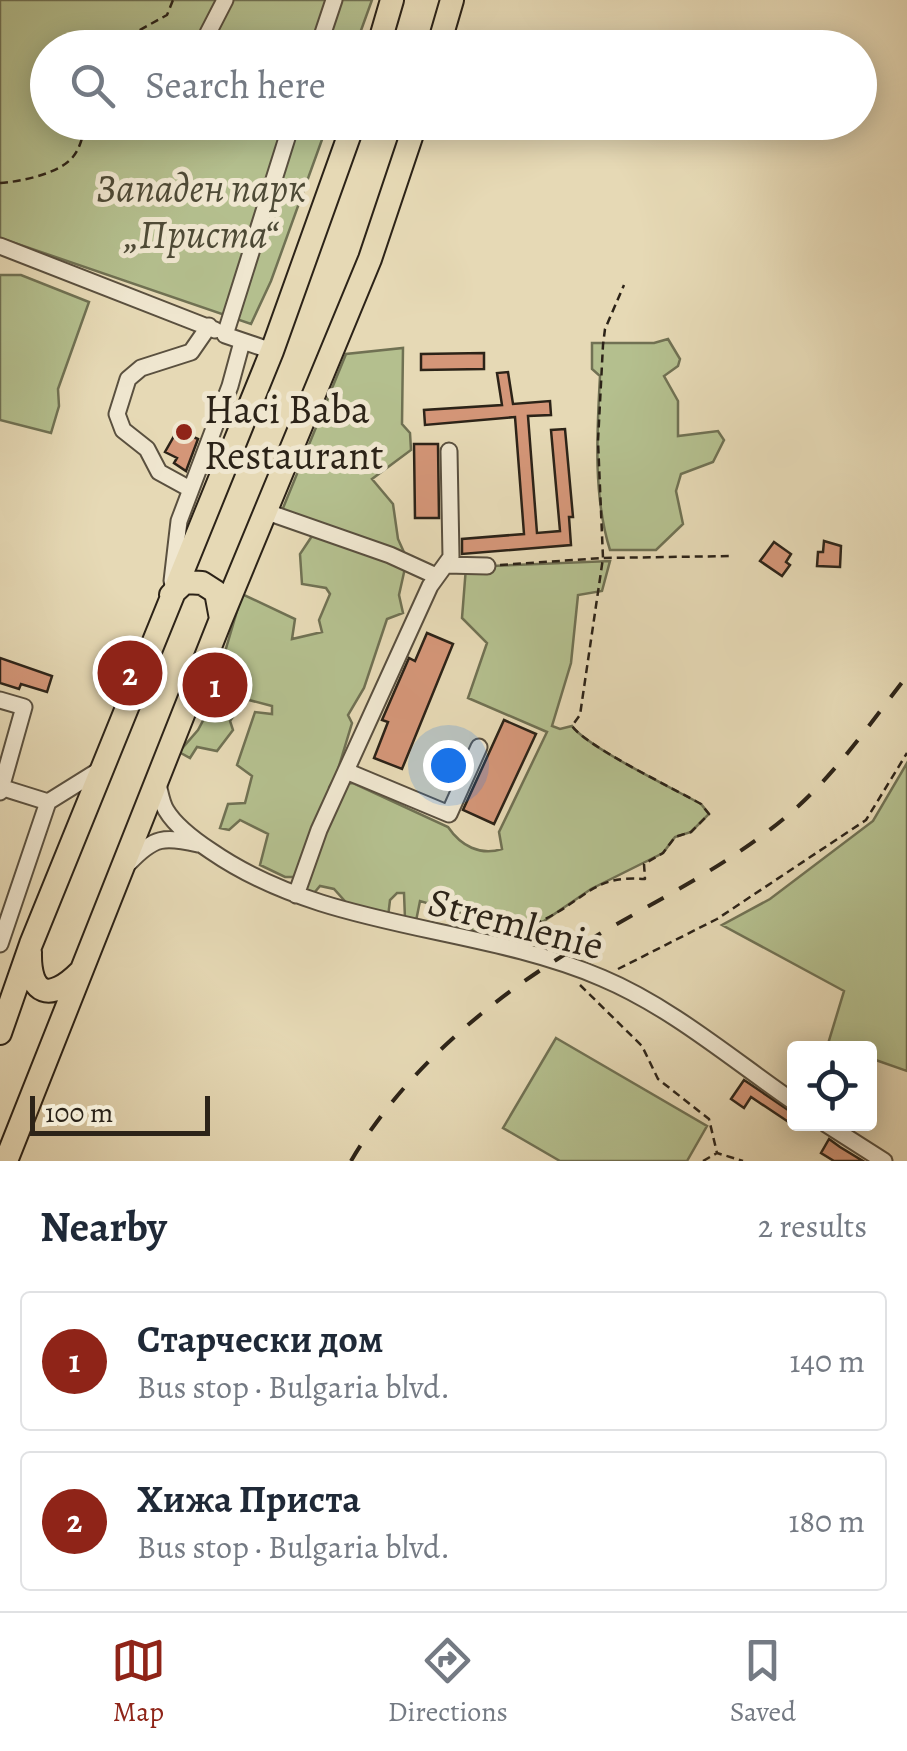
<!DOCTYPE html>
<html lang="en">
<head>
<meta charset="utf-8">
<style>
	body { margin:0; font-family:Alegreya,serif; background:#f6f6f7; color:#1f2937 }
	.controls { position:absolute; right:30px; bottom:30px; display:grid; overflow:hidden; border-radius:10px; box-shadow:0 5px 25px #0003 }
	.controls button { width:90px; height:90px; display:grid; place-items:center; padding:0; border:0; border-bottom:2px solid #e0e1e3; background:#fff; color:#1f2937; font:50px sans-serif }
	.scale { position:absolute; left:30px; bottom:25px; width:180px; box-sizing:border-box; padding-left:10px; border:5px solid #2c2318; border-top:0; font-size:28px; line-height:35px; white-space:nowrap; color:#2c2318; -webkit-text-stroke:8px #efe6cf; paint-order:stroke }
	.you { position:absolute; left:448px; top:765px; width:35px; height:35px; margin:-25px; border:8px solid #fff; border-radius:50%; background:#1a73e8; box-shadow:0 0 0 15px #1a73e833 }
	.badge { display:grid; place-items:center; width:65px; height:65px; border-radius:50%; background:#8f2418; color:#fff; font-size:32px; font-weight:700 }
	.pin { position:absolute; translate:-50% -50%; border:5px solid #fff; box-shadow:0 2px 10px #0006 }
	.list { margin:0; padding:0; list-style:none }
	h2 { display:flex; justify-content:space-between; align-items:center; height:130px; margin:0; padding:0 40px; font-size:42px }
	h2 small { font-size:32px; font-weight:400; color:#747a83 }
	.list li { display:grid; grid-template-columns:65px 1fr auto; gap:30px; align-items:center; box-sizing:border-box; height:140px; margin:0 20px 20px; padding:0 20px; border:2px solid #e0e1e3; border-radius:10px }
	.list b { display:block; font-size:38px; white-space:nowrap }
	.list p { margin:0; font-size:32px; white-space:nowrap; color:#747a83 }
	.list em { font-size:32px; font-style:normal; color:#747a83 }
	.icon { flex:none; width:55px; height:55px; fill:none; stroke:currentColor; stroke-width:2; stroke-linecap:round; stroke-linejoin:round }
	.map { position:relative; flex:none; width:907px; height:1161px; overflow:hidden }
	.search { position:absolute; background:#fff; box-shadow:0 5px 25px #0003; left:30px; right:30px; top:30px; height:110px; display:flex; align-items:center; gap:25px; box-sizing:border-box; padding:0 35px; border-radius:55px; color:#747a83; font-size:38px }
	.sheet { height:450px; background:#fff }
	nav { display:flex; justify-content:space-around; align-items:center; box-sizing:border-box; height:140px; border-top:2px solid #e0e1e3; background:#fff; font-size:28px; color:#747a83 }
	nav a { display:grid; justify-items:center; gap:5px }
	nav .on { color:#8f2418 }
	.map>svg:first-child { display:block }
	.green { fill:#b4bf8e; stroke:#707153; stroke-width:2.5 }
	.building { fill:#d49678; stroke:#2c2318; stroke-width:2.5 }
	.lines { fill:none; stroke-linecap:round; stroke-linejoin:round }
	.minor-casing { stroke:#5a503f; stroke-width:19 }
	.highway-casing { stroke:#2c2318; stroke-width:26 }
	.path { stroke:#2c2318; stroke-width:2.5; stroke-dasharray:8 5; stroke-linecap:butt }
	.minor { stroke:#efe6cf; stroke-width:15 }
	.highway { stroke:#e6d9b5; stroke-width:22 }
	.rail { stroke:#2c2318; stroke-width:4; stroke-dasharray:18 18; stroke-linecap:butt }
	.poi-dot { fill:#8f2418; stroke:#efe6cf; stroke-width:4 }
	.labels { text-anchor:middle; stroke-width:10; stroke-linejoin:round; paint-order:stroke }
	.park-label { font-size:40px; font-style:italic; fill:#4e4a36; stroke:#efe6cf }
	.poi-label { font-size:40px; fill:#2c2318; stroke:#efe6cf; text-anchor:start }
	.street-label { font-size:40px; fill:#2c2318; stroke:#efe6cf }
</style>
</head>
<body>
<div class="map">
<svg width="907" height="1161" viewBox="0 0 907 1161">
	<rect width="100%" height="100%" fill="#e6d9b5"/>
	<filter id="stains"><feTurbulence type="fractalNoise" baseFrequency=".002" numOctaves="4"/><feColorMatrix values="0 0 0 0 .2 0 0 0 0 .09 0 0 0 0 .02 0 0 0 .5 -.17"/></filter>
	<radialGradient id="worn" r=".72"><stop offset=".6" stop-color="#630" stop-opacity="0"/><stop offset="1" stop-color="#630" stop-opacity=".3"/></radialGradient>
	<path class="green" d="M0 0H372L355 47 48 48V122L328 123 271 281 251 324 0 238Z
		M0 275H21L89 302 58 389 59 406 51 433 0 420Z
		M668 339 680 359 678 366 664 376 678 401V436L718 431 724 440 713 462 681 474 676 491 683 524 656 550H610C593 496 597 432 600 376L592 369V343H654Z
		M403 348 402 424 410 433 411 450 372 479 393 504 398 539 407 559 399 595 403 613 387 619 364 688 348 715 352 723 336 776 330 786 353 783 448 827C461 846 480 856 502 849L499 832 547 732 468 698 487 643 462 618 466 567 610 561 602 591 578 595 571 663 552 726 560 729 572 726C587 747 672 788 701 804L709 814 691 832 675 837 663 853 591 889 544 921 497 937 488 935 483 942 474 938 469 915 420 901 416 921 405 919 404 893H397L390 900 388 917 351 908 334 889 320 886 314 893 303 889V877H285L260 865 268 834 240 820 229 830 220 828 228 804 245 803 252 776 237 765 255 712 272 714V706L245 699 230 721 233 730 217 751 197 747 190 758 179 752 198 730 214 700 224 695 215 686 242 594 295 619 292 639 322 632 319 620 330 594 326 588 302 584 300 554 318 527 281 513 346 354Z
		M907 763V1071L870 1058V1048H842L828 1044 844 991 722 925 770 899 873 821Z
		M556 1038 707 1126 687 1161H560L503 1128Z"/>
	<path class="building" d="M484 353V369L421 370V354Z
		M508 372 513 404 550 401 551 415 528 416 537 533 560 531 551 430 565 429 573 517H569L571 545 462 554V539L524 534 515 417 425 425 424 410 502 405 497 373Z
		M178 429 189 430 191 436 198 439 186 471 174 463 177 458 165 452Z
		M414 444H438L439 518H415Z
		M824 541 841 546 840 567 817 566 818 552H823Z
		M774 542 791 554 786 562 790 565 782 576 760 561Z
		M427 633 453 644 402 769 374 758 388 722 382 720 392 697 409 658 415 661Z
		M0 658 52 676 47 692 21 684 19 689 0 683Z
		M504 720 536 734 494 824 463 810Z
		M744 1080 794 1114 790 1123 751 1097 744 1108 731 1099Z
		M829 1139 840 1147 863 1161H834L821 1153Z"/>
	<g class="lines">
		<g class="minor-casing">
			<path id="minor" d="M208 33 225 0
				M318 48 334 0
				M0 246 215 330
				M272 351 225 335 292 122
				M190 489 159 472 147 449 123 430 117 414 128 379 141 368 191 352 209 326
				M267 512 390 555 436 576
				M446 565 487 566
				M172 581 179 521 230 386 242 342
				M0 700 24 707 0 792
				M346 771 449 814 479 747
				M157 781C160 790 161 802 166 810 176 827 196 841 211 851 327 931 476 924 602 978 671 1007 733 1060 794 1102
				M0 787 48 802
				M130 862C154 837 164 836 198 844
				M296 895 319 830 430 586 451 557 449 451
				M0 944 48 802 101 769
				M826 1124 884 1161"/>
		</g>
		<g class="highway-casing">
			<path id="highway" d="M378 48 392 0
				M438 48 452 0
				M171 595 185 582 202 583 216 592 221 619
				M30 952C29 996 50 1002 80 972
				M0 1033 31 944 272 351 354 122
				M6 1161 221 619 370 259 416 122"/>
		</g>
		<path class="path" d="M121 48 138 31 167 15 173 0
			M0 183C19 182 56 174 70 160 80 151 83 135 86 122
			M500 565 603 558 733 556
			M517 937 516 930C526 925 538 924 547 918 588 897 594 875 645 879L644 864 663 853 675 837 691 832 709 814 701 804C673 788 587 747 572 726L580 715 603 558 598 441 603 345 605 329 624 285
			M618 969 717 919 866 820 907 753
			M580 985 642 1046 658 1079 709 1119 717 1153
			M703 1161 717 1153 743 1161"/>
		<use href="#minor" class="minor"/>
		<use href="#highway" class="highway"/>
		<path class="rail" d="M351 1161C399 1079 476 1011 556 960 635 910 723 872 794 810 837 772 872 721 907 676"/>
	</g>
	<circle class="poi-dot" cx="184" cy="432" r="10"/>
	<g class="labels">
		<g class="park-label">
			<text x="201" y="202">Западен парк<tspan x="201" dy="46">„Приста“</tspan></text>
		</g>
		<g class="poi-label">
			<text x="204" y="423">Haci Baba<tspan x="204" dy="46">Restaurant</tspan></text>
		</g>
		<g class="street-label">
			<text transform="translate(516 923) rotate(15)" y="14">Stremlenie</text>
		</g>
	</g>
	<rect width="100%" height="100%" filter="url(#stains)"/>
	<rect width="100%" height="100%" fill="url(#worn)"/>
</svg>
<div class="controls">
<button><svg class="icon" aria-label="locate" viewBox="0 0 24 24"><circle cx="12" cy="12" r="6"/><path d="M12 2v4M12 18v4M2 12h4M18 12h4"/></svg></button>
</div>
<div class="scale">100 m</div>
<div class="you"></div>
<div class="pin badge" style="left:215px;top:685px">1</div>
<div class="pin badge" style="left:130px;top:673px">2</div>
<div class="search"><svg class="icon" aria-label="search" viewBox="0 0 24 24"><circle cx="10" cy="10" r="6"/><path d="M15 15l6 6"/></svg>Search here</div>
</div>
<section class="sheet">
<h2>Nearby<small>2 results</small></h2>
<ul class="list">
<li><span class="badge">1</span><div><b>Старчески дом</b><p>Bus stop · Bulgaria blvd.</p></div><em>140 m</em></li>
<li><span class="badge">2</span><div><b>Хижа Приста</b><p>Bus stop · Bulgaria blvd.</p></div><em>180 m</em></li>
</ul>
</section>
<nav>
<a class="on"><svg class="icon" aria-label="map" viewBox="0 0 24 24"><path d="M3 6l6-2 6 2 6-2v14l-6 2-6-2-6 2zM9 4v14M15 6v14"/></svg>Map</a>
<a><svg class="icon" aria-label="directions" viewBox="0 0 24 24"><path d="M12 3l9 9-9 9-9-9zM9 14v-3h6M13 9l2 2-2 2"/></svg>Directions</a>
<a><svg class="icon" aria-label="saved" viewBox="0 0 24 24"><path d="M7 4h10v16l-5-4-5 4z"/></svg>Saved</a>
</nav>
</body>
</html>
